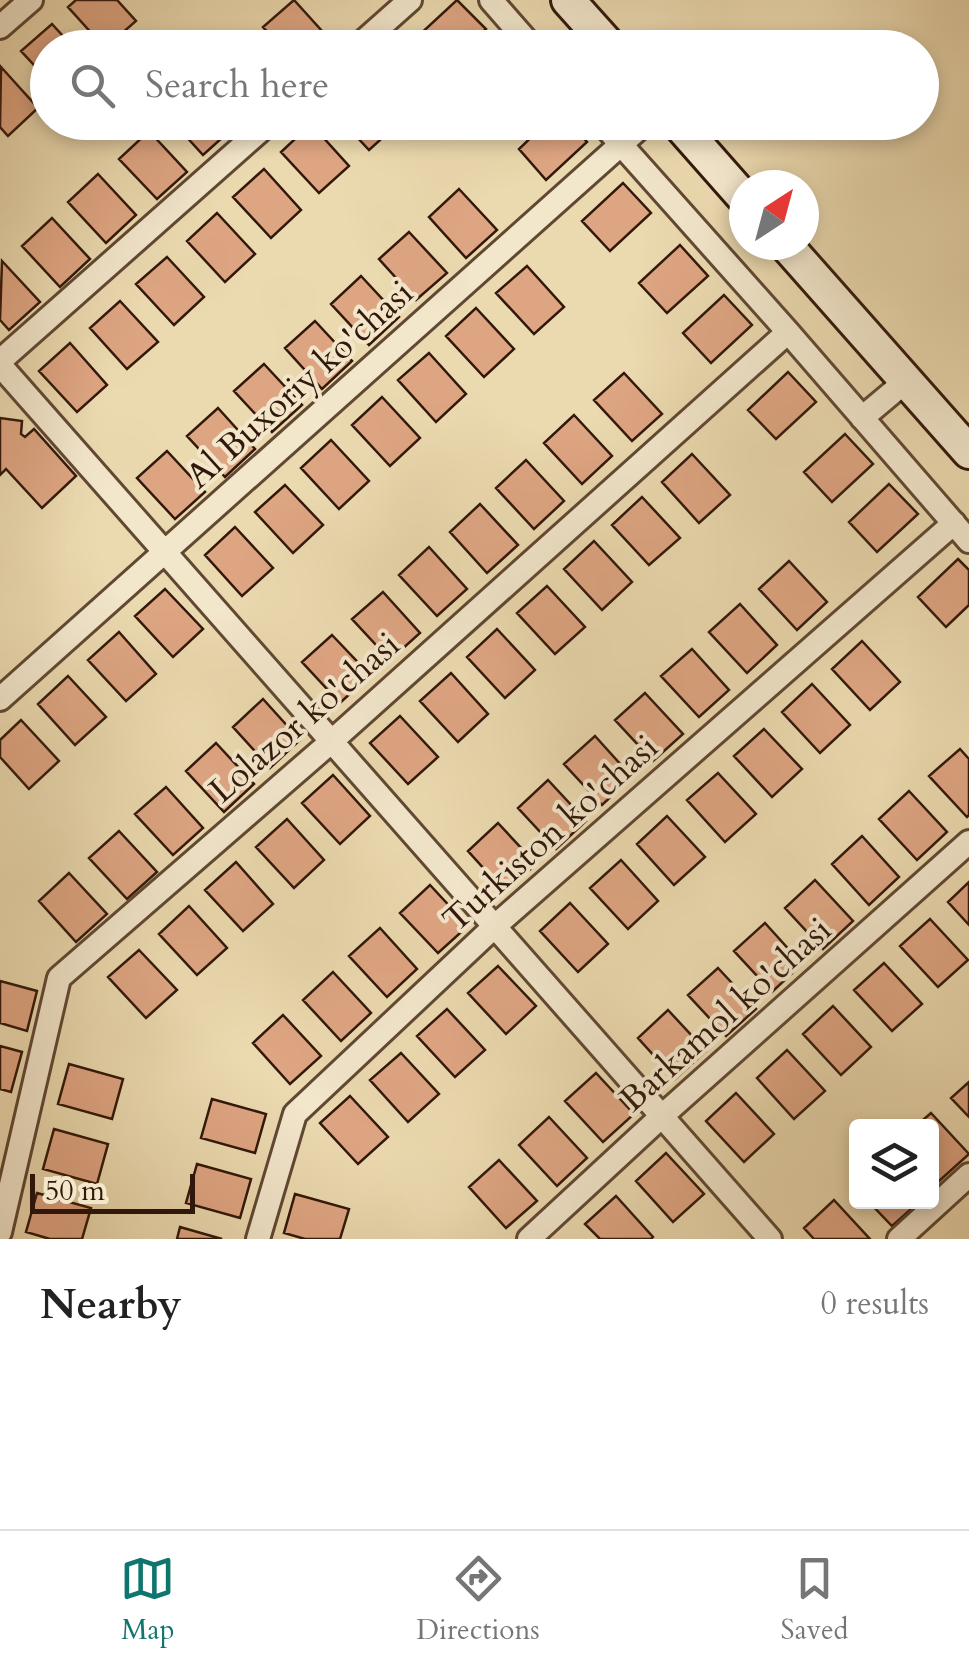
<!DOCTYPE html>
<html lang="en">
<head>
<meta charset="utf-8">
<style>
	body { margin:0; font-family:Cardo,serif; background:#f2f2f2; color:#222 }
	.controls { position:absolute; right:30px; bottom:30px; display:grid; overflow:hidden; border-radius:10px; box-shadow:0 5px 15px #0003 }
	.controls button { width:90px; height:90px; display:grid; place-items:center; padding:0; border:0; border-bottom:2px solid #e0e0e0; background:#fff; color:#222; font:50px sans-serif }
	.compass { position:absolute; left:729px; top:170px; width:90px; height:90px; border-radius:50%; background:#fff; box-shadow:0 5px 15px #0003; rotate:36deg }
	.scale { position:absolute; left:30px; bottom:25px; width:165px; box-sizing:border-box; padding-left:10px; border:5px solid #32180a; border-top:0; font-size:28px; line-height:35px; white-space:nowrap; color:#32180a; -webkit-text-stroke:8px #f2e6cb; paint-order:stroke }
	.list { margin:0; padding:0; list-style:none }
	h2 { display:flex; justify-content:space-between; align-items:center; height:130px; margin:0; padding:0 40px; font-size:42px }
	h2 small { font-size:32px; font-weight:400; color:#767676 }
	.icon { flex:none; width:55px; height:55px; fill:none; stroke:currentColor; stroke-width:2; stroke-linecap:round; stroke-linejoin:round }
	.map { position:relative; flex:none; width:969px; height:1239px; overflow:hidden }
	.search { position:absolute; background:#fff; box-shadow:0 5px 15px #0003; left:30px; right:30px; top:30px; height:110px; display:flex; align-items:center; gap:25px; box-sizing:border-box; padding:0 35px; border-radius:55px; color:#767676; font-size:38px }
	.sheet { height:290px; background:#fff }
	nav { display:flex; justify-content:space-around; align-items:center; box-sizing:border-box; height:140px; border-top:2px solid #e0e0e0; background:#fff; font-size:28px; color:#767676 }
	nav a { display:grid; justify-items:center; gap:5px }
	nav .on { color:#0f766e }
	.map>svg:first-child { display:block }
	.building { fill:#dea582; stroke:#32180a; stroke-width:2.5 }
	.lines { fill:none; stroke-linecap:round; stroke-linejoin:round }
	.street-casing { stroke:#604833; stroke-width:28 }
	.secondary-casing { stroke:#32180a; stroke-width:38 }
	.street { stroke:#f2e6cb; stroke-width:22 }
	.secondary { stroke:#f2e6cb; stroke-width:32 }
	.labels { text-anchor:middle; stroke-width:8; stroke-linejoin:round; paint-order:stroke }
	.street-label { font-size:35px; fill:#32180a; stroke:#f2e6cb }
</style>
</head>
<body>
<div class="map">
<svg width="969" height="1239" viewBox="0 0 969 1239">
	<rect width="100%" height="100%" fill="#ebd9af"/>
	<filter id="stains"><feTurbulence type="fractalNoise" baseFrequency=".002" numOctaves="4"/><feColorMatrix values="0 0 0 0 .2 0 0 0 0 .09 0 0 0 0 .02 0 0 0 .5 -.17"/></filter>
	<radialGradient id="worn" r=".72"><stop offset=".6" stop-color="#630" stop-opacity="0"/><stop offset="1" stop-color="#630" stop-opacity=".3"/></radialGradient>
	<path class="building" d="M76 0H117L136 21 105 48 68 7Z
		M294 0 331 41 324 48H282L263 27Z
		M457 0 486 29 466 48H427L417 37Z
		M52 24 74 48H48V80L21 51Z
		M1 67 38 108 8 136 0 127Z
		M173 122H229L233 128 203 155Z
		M343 122H399V123L369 150Z
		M547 122H569L587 142 546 180 519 149Z
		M311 124 349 166 319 193 281 152Z
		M149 131 187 172 157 199 119 159Z
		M264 169 301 210 271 238 233 197Z
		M98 174 136 215 106 243 68 202Z
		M623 183 651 213 610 251 582 221Z
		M459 189 497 230 466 258 429 217Z
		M217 213 255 254 225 282 187 241Z
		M52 218 90 259 60 287 22 246Z
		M409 232 447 273 416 300 379 259Z
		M680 245 708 276 667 313 639 283Z
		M167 257 204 297 174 325 136 284Z
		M2 261 40 302 9 330 0 320Z
		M527 266 564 307 534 334 496 293Z
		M361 276 399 317 369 345 331 304Z
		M724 295 752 325 711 363 683 333Z
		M120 301 158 342 127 369 90 328Z
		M476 308 514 349 484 377 446 336Z
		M315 321 352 361 322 389 285 348Z
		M70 343 107 385 77 412 39 371Z
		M429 353 466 394 436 422 398 380Z
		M264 364 302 405 272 432 234 391Z
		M788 372 816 402 776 439 748 410Z
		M624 373 662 414 632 441 594 400Z
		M382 397 420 438 390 466 352 425Z
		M218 408 255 449 225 477 187 436Z
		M574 415 612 456 582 484 544 443Z
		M0 418 22 421 21 434 25 437 34 429 76 476 42 508 6 469 0 475Z
		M845 434 873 464 832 502 804 472Z
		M331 440 369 481 339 509 301 468Z
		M167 451 205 492 175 519 137 478Z
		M692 454 730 495 699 523 662 482Z
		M526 460 564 501 534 529 496 488Z
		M889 484 918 514 877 552 849 522Z
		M285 485 323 525 293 553 255 512Z
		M642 497 680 538 649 565 612 525Z
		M480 504 518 545 487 573 450 532Z
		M235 527 273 568 242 596 205 555Z
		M594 541 632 582 602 610 564 569Z
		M429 547 467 589 437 616 399 575Z
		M958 559 969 570V605L946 627 918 597Z
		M789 561 827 602 797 630 759 589Z
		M547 586 585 627 555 654 517 613Z
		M165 589 203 629 173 657 135 616Z
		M383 592 420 633 390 660 352 619Z
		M740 604 777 645 747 673 709 632Z
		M497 629 535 670 505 698 467 657Z
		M119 632 156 674 126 701 88 660Z
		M332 635 370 675 340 703 302 662Z
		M862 641 900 682 870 710 832 669Z
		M692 649 729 690 699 717 661 676Z
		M451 673 488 714 458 742 420 701Z
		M68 676 106 717 75 745 38 704Z
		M812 684 850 725 820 753 782 712Z
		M645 693 683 734 653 761 615 720Z
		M263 699 300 740 270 768 233 727Z
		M400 716 438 757 408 784 370 743Z
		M21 720 59 761 29 789 0 757V740Z
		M764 729 802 769 772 797 734 756Z
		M595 736 632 777 602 805 564 764Z
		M216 743 254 784 224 812 186 771Z
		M960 749 969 759V815L967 817 929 776Z
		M718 773 756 814 725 842 687 800Z
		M333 775 370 816 340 844 302 803Z
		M548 780 586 821 556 849 518 808Z
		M166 787 203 828 173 855 135 814Z
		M909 791 947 832 917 860 879 819Z
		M667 816 705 857 674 885 637 844Z
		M287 819 324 860 294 888 256 847Z
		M498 823 536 864 505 892 468 851Z
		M119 831 157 872 127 899 89 858Z
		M862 836 899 877 869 905 832 864Z
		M621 860 658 901 628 929 590 888Z
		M236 862 273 904 243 931 205 890Z
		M69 873 107 914 76 942 39 901Z
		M815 880 853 921 823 949 785 908Z
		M969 882V925L948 902Z
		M430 885 468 926 438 953 400 913Z
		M570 903 608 944 578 972 540 931Z
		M189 906 227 948 197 975 159 934Z
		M930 919 968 960 938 987 900 946Z
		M765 923 802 964 772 992 734 951Z
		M380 928 417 969 387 997 349 956Z
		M139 950 177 990 146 1018 108 977Z
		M884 963 922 1004 892 1031 854 990Z
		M498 966 536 1006 506 1034 468 993Z
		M718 968 756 1009 726 1036 688 995Z
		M333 972 371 1013 341 1041 303 1000Z
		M0 981 37 991 27 1031 0 1023Z
		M833 1006 871 1047 841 1075 803 1034Z
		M447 1009 485 1050 455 1077 417 1036Z
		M668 1010 706 1051 675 1079 638 1038Z
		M283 1015 321 1056 290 1084 253 1043Z
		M0 1046 22 1052 11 1092 0 1089Z
		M787 1050 825 1091 794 1119 757 1078Z
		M401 1053 439 1094 408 1122 370 1080Z
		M69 1064 123 1079 112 1119 58 1104Z
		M596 1073 634 1114 603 1142 565 1101Z
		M969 1082V1117L951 1098Z
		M736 1093 774 1134 744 1162 706 1121Z
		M350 1096 388 1137 358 1164 320 1123Z
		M212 1099 266 1114 255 1153 201 1138Z
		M931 1113 969 1154 938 1182 932 1175V1126H916Z
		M549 1117 587 1158 557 1186 519 1145Z
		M54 1129 108 1144 97 1184 43 1169Z
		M666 1153 704 1194 673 1222 636 1181Z
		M499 1160 537 1201 506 1228 469 1187Z
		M197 1164 251 1179 240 1218 186 1203Z
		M37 1193 91 1208 82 1239H50L26 1232Z
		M295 1194 349 1209 340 1239H305L284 1233Z
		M616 1196 653 1237 651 1239H600L585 1224Z
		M834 1200 870 1239H814L804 1228Z
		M869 1202H919L892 1226Z
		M180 1227 222 1239H177Z"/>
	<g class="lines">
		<g class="street-casing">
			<path id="street" d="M491 0 533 48
				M0 27 31 0
				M356 48 410 0
				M601 122 788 332 969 541
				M0 361 270 122
				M0 365 770 1239
				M862 418 906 381
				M0 699 646 122
				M0 1232 59 978 332 741 788 332
				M258 1239 295 1114 495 926 954 523
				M529 1239 662 1116 969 842
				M899 1239 969 1175"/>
		</g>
		<g class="secondary-casing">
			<path id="secondary" d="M568 0 611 48
				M677 122 744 198
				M786 245 969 452"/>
		</g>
		<use href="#street" class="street"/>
		<use href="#secondary" class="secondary"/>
	</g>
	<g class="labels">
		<g class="street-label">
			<text transform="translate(299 384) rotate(-42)" y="12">Al Buxoriy ko'chasi</text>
			<text transform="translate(304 717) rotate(-41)" y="12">Lolazor ko'chasi</text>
			<text transform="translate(550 833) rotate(-42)" y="12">Turkiston ko'chasi</text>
			<text transform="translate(725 1014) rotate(-42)" y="12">Barkamol ko'chasi</text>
		</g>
	</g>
	<rect width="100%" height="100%" filter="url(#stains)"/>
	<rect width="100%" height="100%" fill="url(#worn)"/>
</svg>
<div class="controls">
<button><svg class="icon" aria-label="layers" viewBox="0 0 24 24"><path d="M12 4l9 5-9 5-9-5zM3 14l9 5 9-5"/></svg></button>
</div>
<svg class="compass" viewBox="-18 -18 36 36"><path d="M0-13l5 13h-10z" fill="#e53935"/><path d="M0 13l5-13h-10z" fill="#767676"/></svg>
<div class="scale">50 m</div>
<div class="search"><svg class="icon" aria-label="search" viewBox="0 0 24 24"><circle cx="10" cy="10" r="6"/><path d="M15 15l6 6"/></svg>Search here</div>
</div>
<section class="sheet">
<h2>Nearby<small>0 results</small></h2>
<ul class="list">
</ul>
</section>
<nav>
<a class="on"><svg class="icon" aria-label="map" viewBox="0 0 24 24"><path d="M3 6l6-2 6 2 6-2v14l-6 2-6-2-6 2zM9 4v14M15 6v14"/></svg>Map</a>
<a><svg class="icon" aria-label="directions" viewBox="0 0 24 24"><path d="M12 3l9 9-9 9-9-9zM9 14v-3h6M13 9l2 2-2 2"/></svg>Directions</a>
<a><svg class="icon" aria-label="saved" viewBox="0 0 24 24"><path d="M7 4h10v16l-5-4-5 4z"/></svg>Saved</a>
</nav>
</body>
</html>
